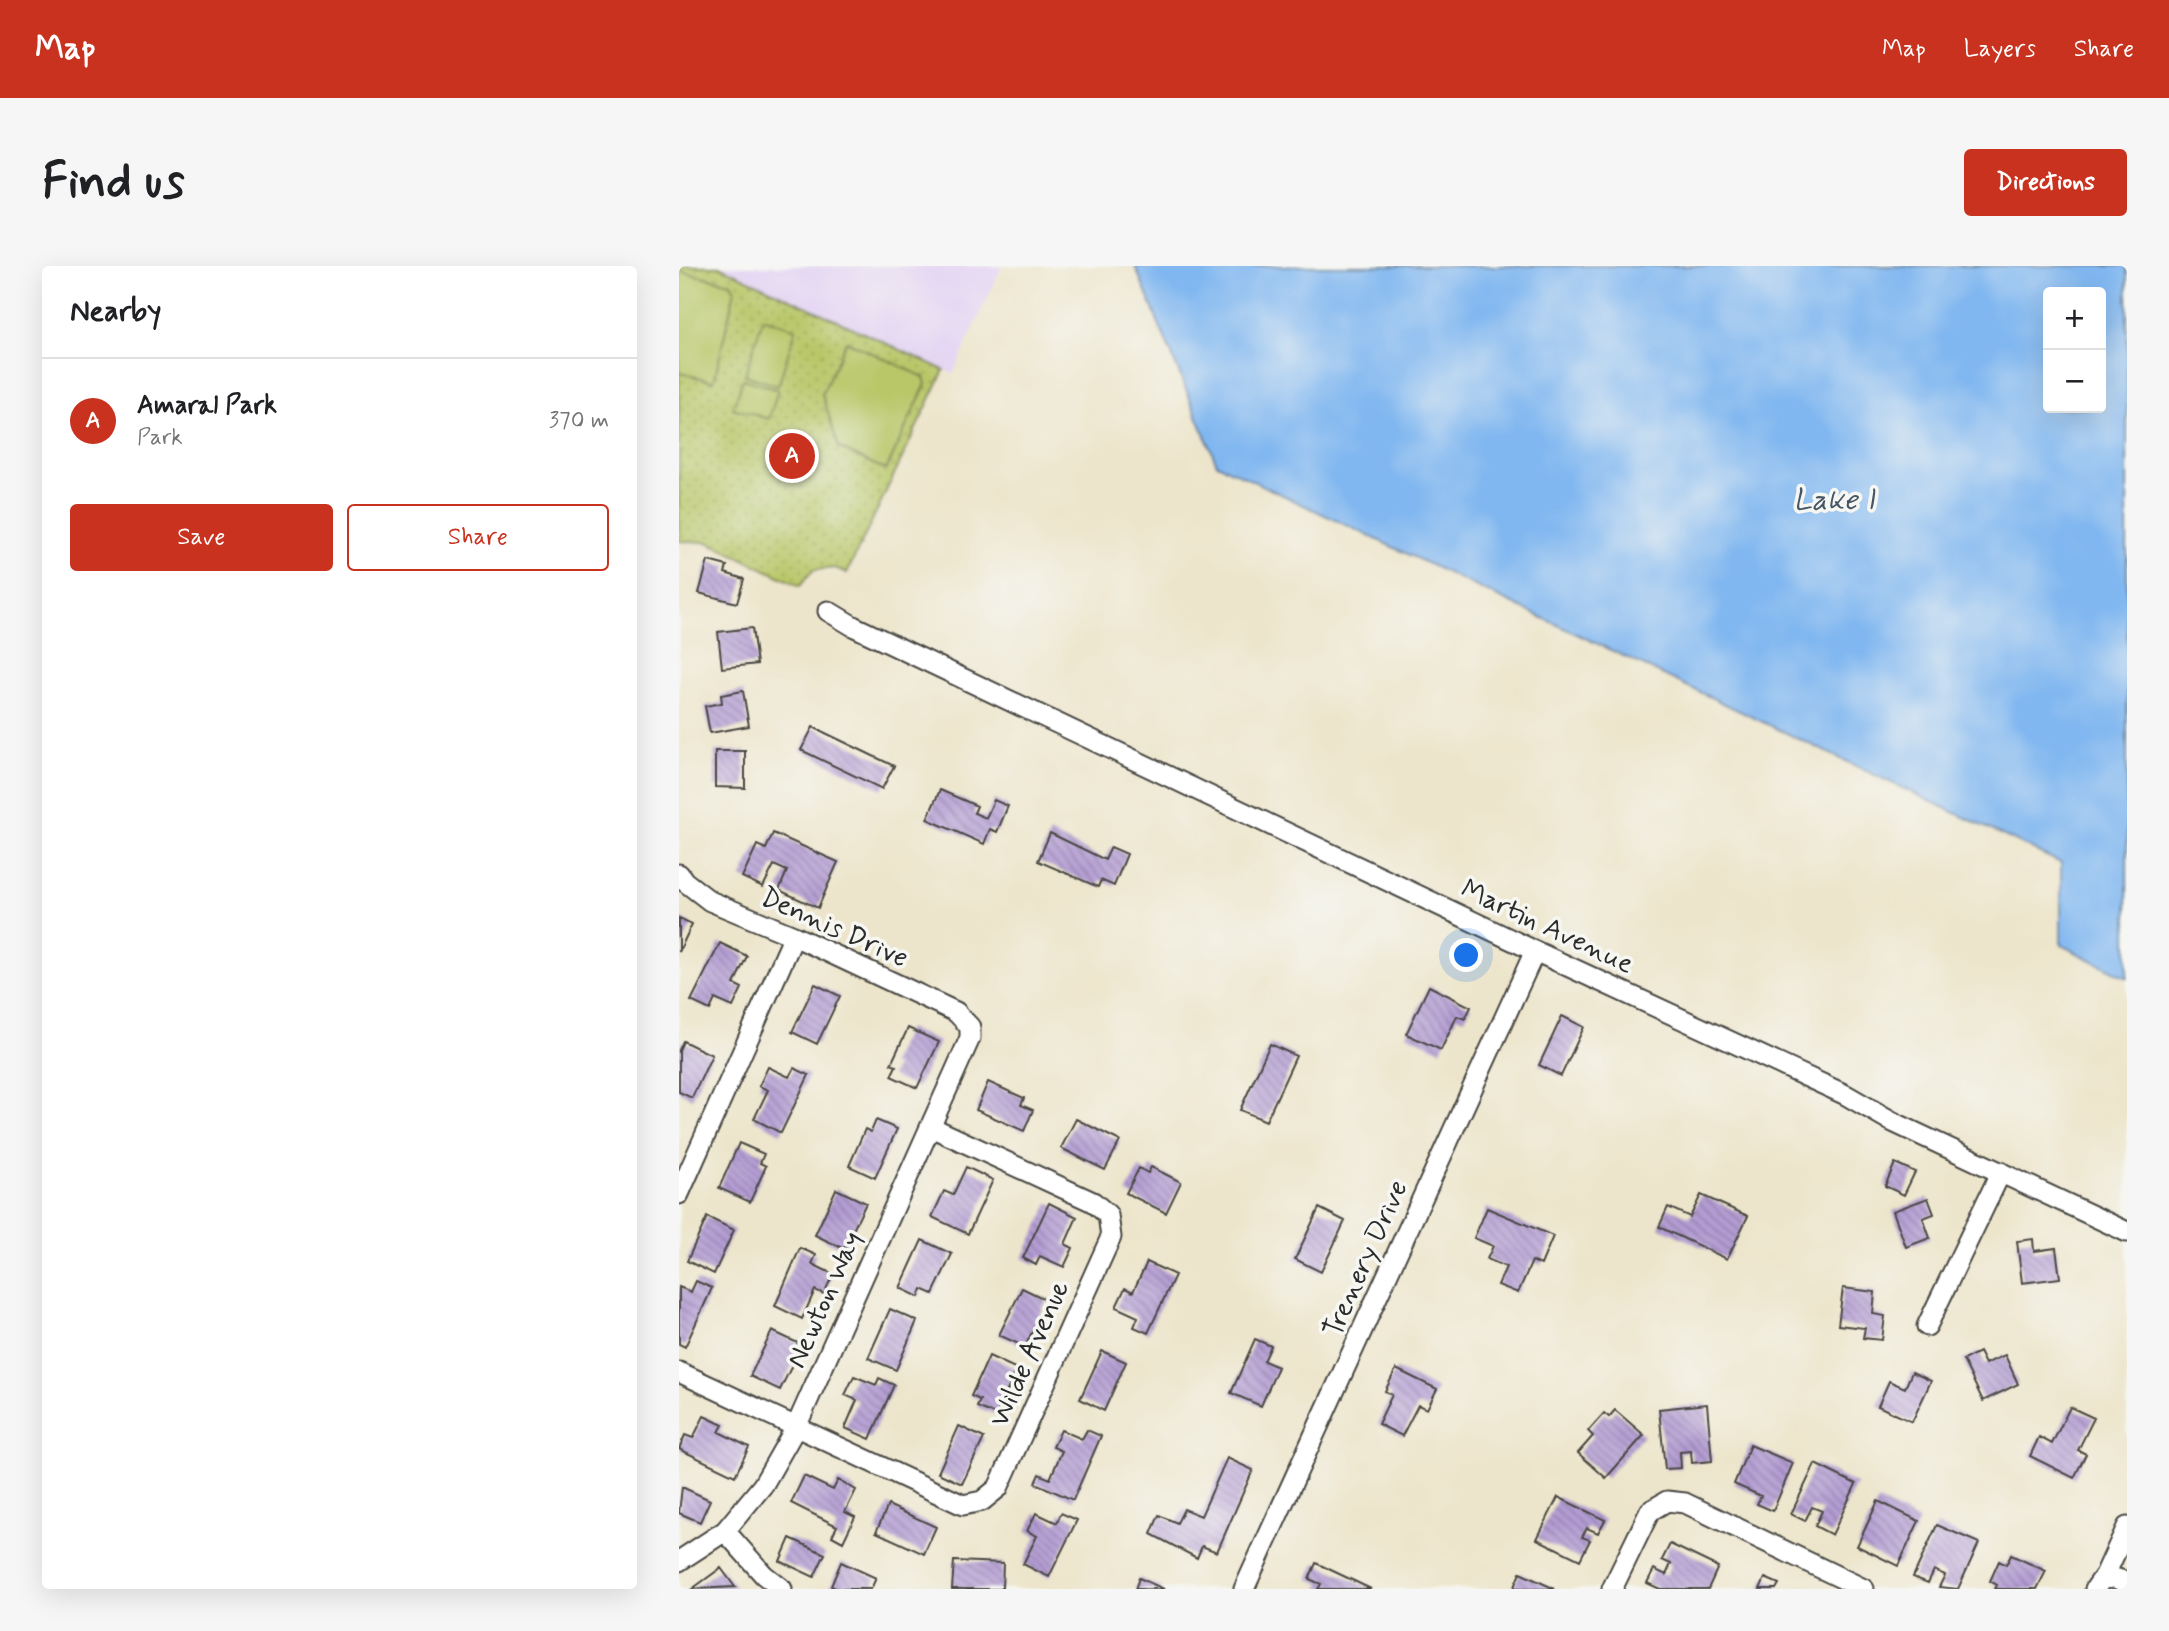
<!DOCTYPE html>
<html lang="en">
<head>
<meta charset="utf-8">
<style>
	body { margin:0; font-family:Mynerve,sans-serif; background:#f6f6f6; color:#202124 }
	.controls { position:absolute; right:21px; top:21px; display:grid; overflow:hidden; border-radius:7px; box-shadow:0 7px 28px #0002 }
	.controls button { width:63px; height:63px; display:grid; place-items:center; padding:0; border:0; border-bottom:2px solid #e0e0e0; background:#fff; color:#202124; font:35px sans-serif }
	.you { position:absolute; left:788px; top:690px; width:24px; height:24px; margin:-18px; border:5px solid #fff; border-radius:50%; background:#1a73e8; box-shadow:0 0 0 10px #1a73e833 }
	.badge { display:grid; place-items:center; width:46px; height:46px; border-radius:50%; background:#c8321e; color:#fff; font-size:23px; font-weight:700 }
	.pin { position:absolute; translate:-50% -50%; border:4px solid #fff; box-shadow:0 2px 7px #0006 }
	.list { margin:0; padding:0; list-style:none }
	h2 { display:flex; justify-content:space-between; align-items:center; height:91px; margin:0; padding:0 28px; font-size:30px }
	h2 small { font-size:23px; font-weight:400; color:#757577 }
	.list li { display:grid; grid-template-columns:46px 1fr auto; gap:21px; align-items:center; box-sizing:border-box; height:126px; padding:0 28px; border-top:2px solid #e0e0e0 }
	.list b { display:block; font-size:26px; white-space:nowrap }
	.list p { margin:0; font-size:23px; white-space:nowrap; color:#757577 }
	.list em { font-size:23px; font-style:normal; color:#757577 }
	.actions { display:flex; gap:14px; padding:21px 28px }
	.actions a { flex:1; padding:16px 0; border:2px solid #c8321e; border-radius:7px; text-align:center; font-size:24px; color:#c8321e }
	.actions .main { background:#c8321e; color:#fff }
	.map { position:relative; flex:none; width:1448px; height:1323px; overflow:hidden; border-radius:7px }
	header { display:flex; align-items:center; gap:42px; box-sizing:border-box; height:98px; padding:0 35px; background:#c8321e; color:#fff }
	header strong { font-size:33px }
	nav { display:flex; gap:38px; margin-inline-start:auto; font-size:24px }
	.intro { display:flex; align-items:center; justify-content:space-between; box-sizing:border-box; height:168px; padding:0 42px }
	h1 { margin:0; font-size:49px }
	.button { padding:18px 32px; border-radius:7px; background:#c8321e; color:#fff; font-size:24px; font-weight:700 }
	main { display:flex; gap:42px; padding:0 42px }
	aside { flex:1; background:#fff; border-radius:7px; box-shadow:0 7px 28px #0002 }
	.map>svg:first-child { display:block }
	.built { fill:#e3d3f3 }
	.green { fill:url(#green-dots); stroke:#72794a; stroke-width:2 }
	.pitch { fill:#b9c769; stroke:#72794a; stroke-width:2 }
	.water { fill:#81b7f0; stroke:#56718e; stroke-width:2; fill-rule:evenodd }
	.building { fill:url(#building-back-hatch) }
	.lines { fill:none; stroke-linecap:round; stroke-linejoin:round }
	.minor-casing { stroke:#484743; stroke-width:23 }
	.minor { stroke:#fff; stroke-width:19 }
	.labels { text-anchor:middle; stroke-width:7; stroke-linejoin:round; paint-order:stroke }
	.street-label { font-size:28px; fill:#2b2b2b; stroke:#f6f6f2 }
	.water-label { font-size:30px; font-style:italic; fill:#455566; stroke:#f6f6f2 }
</style>
</head>
<body>
<header>
<strong>Map</strong>
<nav><a>Map</a><a>Layers</a><a>Share</a></nav>
</header>
<div class="intro"><h1>Find us</h1><a class="button">Directions</a></div>
<main>
<aside>
<h2>Nearby<small></small></h2>
<ul class="list">
<li><span class="badge">A</span><div><b>Amaral Park</b><p>Park</p></div><em>370 m</em></li>
</ul>
<div class="actions"><a class="main">Save</a><a>Share</a></div>
</aside>
<div class="map">
<svg width="1448" height="1323" viewBox="0 0 1448 1323">
	<defs>
		<pattern id="green-dots" width="8" height="8" patternUnits="userSpaceOnUse" patternTransform="scale(1.75)"><rect width="8" height="8" fill="#b9c769"/><path d="M2 2h.1M6 6h.1" fill="none" stroke="#9fab5b" stroke-width="1.8" stroke-linecap="round"/></pattern>
		<pattern id="building-back-hatch" width="6" height="6" patternUnits="userSpaceOnUse" patternTransform="scale(1.75)"><rect width="6" height="6" fill="#b39cd3"/><path d="M-1 5l2 2M0 0l6 6M5-1l2 2" fill="none" stroke="#927fab"/></pattern>
	</defs>
	<rect width="100%" height="100%" fill="#f6f6f2"/>
	<filter id="ink" filterUnits="userSpaceOnUse"><feTurbulence type="fractalNoise" baseFrequency=".0143" numOctaves="2"/><feDisplacementMap in="SourceGraphic" scale="14" xChannelSelector="R" yChannelSelector="G"/><feConvolveMatrix kernelMatrix="1 2 1 2 8 2 1 2 1" color-interpolation-filters="sRGB"/></filter>
	<filter id="wash" filterUnits="userSpaceOnUse"><feTurbulence type="fractalNoise" baseFrequency=".00686" numOctaves="4" result="noise"/><feDisplacementMap in="SourceGraphic" scale="28" xChannelSelector="R" yChannelSelector="G"/><feGaussianBlur stdDeviation="1.57" result="paint"/><feColorMatrix in="noise" values="0 0 0 0 0 0 0 0 0 0 0 0 0 0 0 0 0 1.4 0 .05"/><feComposite in="paint" operator="in"/></filter>
	<g filter="url(#wash)">
		<rect width="100%" height="100%" fill="#ede5cb"/>
		<path class="built" d="M40 0H323L274 108Z"/>
		<path class="green" d="M0 0H40L265 104 168 307 156 302 134 304 121 320 29 276 0 275Z"/>
		<path class="pitch" d="M0 5 52 17 56 24 35 115 0 107Z
			M84 52 117 63 99 120 66 109Z
			M167 75 245 111 247 118 207 204 160 182 143 128Z
			M64 113 99 124 90 153 54 142Z"/>
		<path class="water" d="M456 0H1448V712L1382 679V597L538 198ZM1369 26H1422V142H1369Z"/>
		<g id="blocks">
			<path class="building" d="M29 295 48 300 46 307 65 313 58 337 20 327Z
				M73 362 78 398 43 402 39 366Z
				M64 425 70 460 31 467 26 440 43 437 42 429Z
				M134 461 215 500 203 523 122 484Z
				M36 485H66V522L36 521Z
				M261 524 298 540 295 547 307 552 315 534 329 540 318 566 311 563 305 578 248 553Z
				M94 567 159 596 139 642 100 624 108 605 95 599 84 621 63 611 78 579 87 583Z
				M371 567 426 594 432 581 448 588 435 620 422 614 419 621 359 595Z
				M0 652 13 658 0 686Z
				M41 677 68 690 55 718 63 722 54 741 36 733 31 744 12 735Z
				M136 718 161 730 138 778 113 766Z
				M750 720 792 741 786 753 778 750 762 784 727 768Z
				M883 750 905 761 882 810 860 799Z
				M229 762 260 776 238 822 212 810 217 800 212 798Z
				M4 775 33 789 13 832 0 826V784Z
				M591 778 617 790 587 855 561 844Z
				M89 801 110 811 115 802 130 809 102 867 75 853 89 824 80 820Z
				M309 816 345 832 342 839 354 844 345 865 297 844Z
				M397 853 441 875 426 904 382 882Z
				M197 854 218 863 196 912 170 900 186 863 192 866Z
				M60 877 85 888 81 897 87 900 71 936 40 922Z
				M1216 897 1236 906 1225 929 1206 920Z
				M287 901 314 914 289 968 253 951 265 925 274 929Z
				M472 901 502 916 487 947 447 927 460 902 469 907Z
				M157 923 187 937 165 983 136 969Z
				M1022 929 1069 950 1048 993 980 961 989 941 1011 951Z
				M1249 932 1255 948 1244 952 1251 972 1227 981 1214 945Z
				M370 937 398 951 386 978 394 982 385 1001 361 990 357 999 344 992Z
				M640 942 666 955 642 1006 616 993Z
				M808 942 874 970 862 999 853 995 839 1027 819 1019 827 1001 808 993 814 980 795 972Z
				M28 951 55 964 35 1008 8 995Z
				M1354 973 1355 985 1377 982 1381 1012 1343 1017 1338 975Z
				M243 974 273 988 254 1028 243 1023 240 1031 221 1022Z
				M121 982 137 989 133 998 154 1008 145 1028 136 1024 123 1053 96 1040Z
				M468 996 496 1009 469 1067 455 1061 459 1051 437 1041 446 1022 454 1026Z
				M17 1015 33 1022 6 1081 0 1078V1021L12 1026Z
				M343 1022 368 1034 346 1081 320 1069Z
				M1164 1022 1196 1026 1194 1048 1206 1050 1203 1074 1184 1072 1186 1062 1159 1059Z
				M211 1043 238 1055 217 1104 189 1092Z
				M93 1065 123 1079 101 1124 71 1110Z
				M576 1073 592 1080 585 1095 599 1101 582 1140 552 1127Z
				M423 1085 447 1096 425 1145 401 1133Z
				M1300 1086 1306 1098 1326 1089 1339 1118 1304 1135 1284 1094Z
				M310 1090 338 1103 317 1149 298 1141 301 1134 292 1130Z
				M717 1103 758 1123 748 1143 739 1139 723 1170 699 1158 713 1129 706 1125Z
				M1233 1106 1252 1115 1233 1156 1199 1140 1210 1115 1226 1122Z
				M175 1110 197 1119 200 1112 215 1119 191 1173 166 1162 178 1134 166 1129Z
				M1028 1138 1033 1195 1013 1197 1012 1185 1001 1186 1002 1202 986 1203 980 1143Z
				M1391 1141 1415 1152 1399 1184 1407 1188 1395 1212 1351 1190 1360 1171 1373 1178Z
				M936 1144 965 1169 927 1212 899 1187 914 1170 909 1165 925 1147 930 1151Z
				M25 1150 44 1159 40 1166 70 1181 56 1210 0 1183 6 1169 14 1172Z
				M280 1160 305 1172 283 1218 259 1207Z
				M382 1164 403 1173 408 1164 422 1170 394 1234 356 1217 360 1208 371 1213 383 1185 374 1181Z
				M1071 1179 1114 1197 1094 1245 1078 1238 1082 1230 1055 1218Z
				M548 1192 574 1204 538 1286 523 1280 518 1292 472 1268 480 1249 498 1257 505 1243 522 1250Z
				M1136 1198 1177 1218 1153 1269 1136 1260 1143 1245 1133 1241 1126 1255 1112 1248Z
				M125 1210 154 1224 159 1214 177 1224 166 1246 176 1251 164 1276 153 1270 158 1260 112 1237Z
				M3 1221 31 1234 21 1256 0 1247Z
				M879 1231 926 1254 919 1267 908 1262 903 1271 911 1274 901 1294 858 1273Z
				M1199 1235 1240 1255 1219 1300 1178 1280Z
				M209 1239 257 1261 245 1288 197 1266Z
				M357 1247 378 1257 382 1247 398 1254 370 1311 344 1298 358 1270 348 1265Z
				M1258 1259 1300 1277 1279 1323 1260 1321 1266 1309 1255 1304 1249 1317 1234 1311Z
				M111 1272 146 1288 135 1311 101 1295Z
				M991 1278 1039 1301 1029 1323H981L968 1317 975 1303 987 1309 992 1298 983 1294Z
				M1332 1289 1367 1305 1358 1323H1316L1318 1319 1311 1315 1320 1295 1327 1299Z
				M275 1295 324 1297 323 1323H273Z
				M162 1296 197 1312 192 1323H159L152 1320Z
				M637 1297 692 1323H639L642 1318 630 1313Z
				M42 1302 56 1321 13 1323Z
				M841 1307 876 1323H834Z
				M460 1312 485 1323H456Z
				M1086 1312 1100 1318 1097 1323H1081Z"/>
		</g>
	</g>
	<g filter="url(#ink)">
		<use href="#blocks" fill-opacity="0" stroke="#484743" stroke-width="2"/>
		<g class="lines">
			<g class="minor-casing">
				<path id="minor" d="M149 345 174 360 856 685 1167 829 1214 856 1448 966
					M0 608 5 615 31 635 115 670 277 746 291 761V772L117 1161 84 1219 46 1265 0 1295
					M0 928 115 670
					M1248 1060 1322 906
					M0 1106 284 1239 303 1235 319 1222 432 971 429 949 414 936 252 861
					M46 1265 85 1309 103 1323
					M1426 1309 1448 1316
					M565 1323 856 685
					M933 1323 971 1245 988 1235 1006 1237 1185 1323
					M1416 1323 1426 1309 1448 1261"/>
			</g>
			<use href="#minor" class="minor"/>
		</g>
	</g>
	<g class="labels">
		<g class="street-label">
			<text transform="translate(869 659) rotate(25)" y="10">Martin Avenue</text>
			<text transform="translate(156 660) rotate(24)" y="10">Dennis Drive</text>
			<text transform="translate(685 992) rotate(-66)" y="10">Trenery Drive</text>
			<text transform="translate(144 1033) rotate(-66)" y="10">Newton Way</text>
			<text transform="translate(349 1087) rotate(-66)" y="10">Wilde Avenue</text>
		</g>
		<g class="water-label">
			<text x="1155" y="243">Lake I</text>
		</g>
	</g>
</svg>
<div class="controls">
<button>+</button>
<button>−</button>
</div>
<div class="you"></div>
<div class="pin badge" style="left:113px;top:190px">A</div>
</div>
</main>
</body>
</html>
